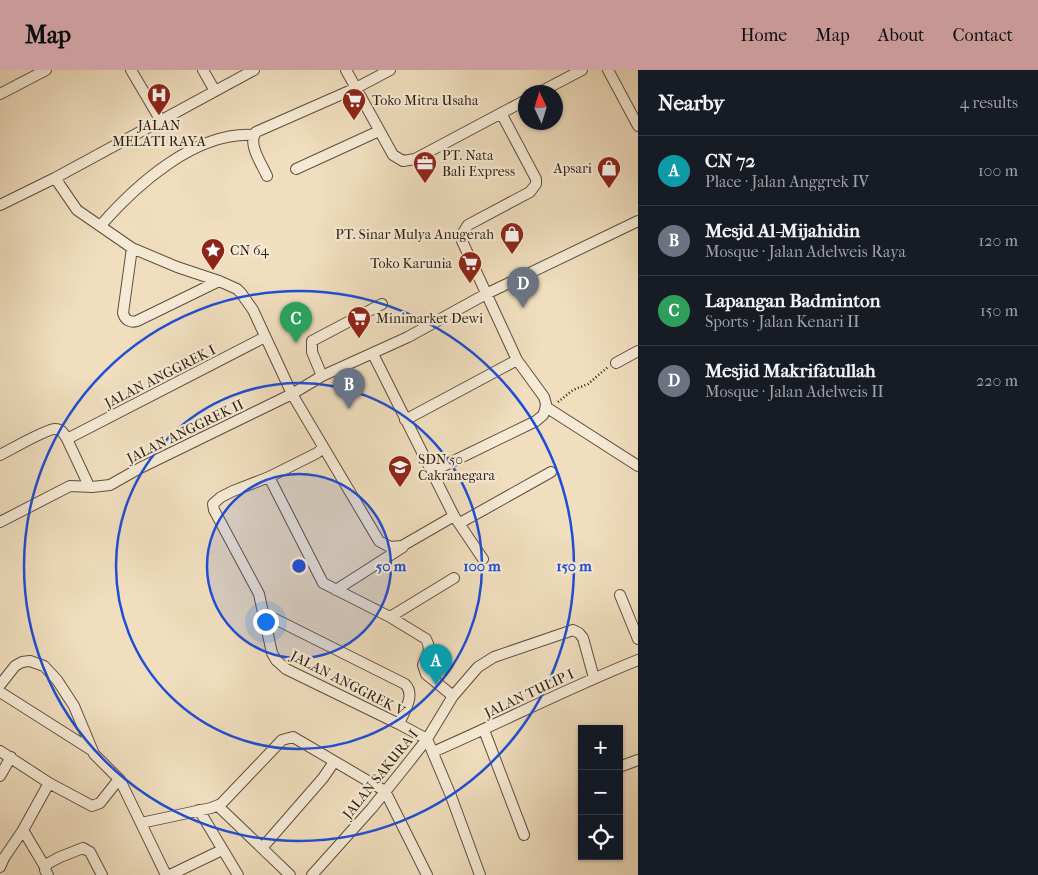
<!DOCTYPE html>
<html lang="en">
<head>
<meta charset="utf-8">
<style>
	body { margin:0; font-family:"IM FELL French Canon",serif; background:#20242c; color:#f1f3f6 }
	.controls { position:absolute; right:15px; bottom:15px; display:grid; overflow:hidden; border-radius:0px; box-shadow:0 1px 4px #0004 }
	.controls button { width:45px; height:45px; display:grid; place-items:center; padding:0; border:0; border-bottom:1px solid #363941; background:#171b24; color:#f1f3f6; font:25px sans-serif }
	.compass { position:absolute; left:518px; top:15px; width:45px; height:45px; border-radius:50%; background:#171b24; box-shadow:0 1px 4px #0004; rotate:356deg }
	.you { position:absolute; left:265px; top:551px; width:18px; height:18px; margin:-12px; border:4px solid #fff; border-radius:50%; background:#1a73e8; box-shadow:0 0 0 8px #1a73e833 }
	.badge { display:grid; place-items:center; width:32px; height:32px; border-radius:50%; background:#c59692; color:#fff; font-size:16px; font-weight:700 }
	.pin { position:absolute; translate:-50% -41px; filter:drop-shadow(0 1px 2px #0008) }
	.pin::after { content:''; position:absolute; top:26px; width:18px; height:15px; background:inherit; clip-path:polygon(0 0,100% 0,50% 100%) }
	.list { margin:0; padding:0; list-style:none }
	h2 { display:flex; justify-content:space-between; align-items:center; height:65px; margin:0; padding:0 20px; font-size:21px }
	h2 small { font-size:16px; font-weight:400; color:#9ea1a6 }
	.list li { display:grid; grid-template-columns:32px 1fr auto; gap:15px; align-items:center; box-sizing:border-box; height:70px; padding:0 20px; border-top:1px solid #363941 }
	.list b { display:block; font-size:19px; white-space:nowrap }
	.list p { margin:0; font-size:16px; white-space:nowrap; color:#9ea1a6 }
	.list em { font-size:16px; font-style:normal; color:#9ea1a6 }
	.icon { flex:none; width:28px; height:28px; fill:none; stroke:currentColor; stroke-width:2; stroke-linecap:round; stroke-linejoin:round }
	.map { position:relative; flex:none; width:638px; height:805px; overflow:hidden }
	header { display:flex; align-items:center; gap:30px; box-sizing:border-box; height:70px; padding:0 25px; background:#c59692; color:#111 }
	header strong { font-size:24px }
	nav { display:flex; gap:28px; margin-inline-start:auto; font-size:18px }
	main { display:flex }
	aside { flex:1; background:#171b24 }
	.map>svg:first-child { display:block }
	.lines { fill:none; stroke-linecap:round; stroke-linejoin:round }
	.minor-casing { stroke:#604d3d; stroke-width:12 }
	.path { stroke:#301d12; stroke-width:2.5; stroke-dasharray:1 2.5; stroke-linecap:butt }
	.minor { stroke:#f5ead5; stroke-width:10 }
	.ring { fill:none; stroke:#1d4ed8; stroke-width:2.5 }
	.labels { text-anchor:middle; stroke-width:4.5; stroke-linejoin:round; paint-order:stroke }
	.poi-label { font-size:14px; fill:#301d12; stroke:#f5ead5; text-anchor:start }
	.street-label { font-size:14px; fill:#301d12; stroke:#f5ead5 }
	.centre { fill:#1d4ed8; stroke:#f5ead5; stroke-width:2.5 }
	.ring-label { font-size:15px; text-anchor:middle; font-weight:bold; fill:#1d4ed8; stroke:#f5ead5; stroke-width:4.5; stroke-linejoin:round; paint-order:stroke }
</style>
</head>
<body>
<header>
<strong>Map</strong>
<nav><a>Home</a><a>Map</a><a>About</a><a>Contact</a></nav>
</header>
<main>
<div class="map">
<svg width="638" height="805" viewBox="0 0 638 805">
	<rect width="100%" height="100%" fill="#f0debe"/>
	<filter id="stains"><feTurbulence type="fractalNoise" baseFrequency=".004" numOctaves="4"/><feColorMatrix values="0 0 0 0 .2 0 0 0 0 .09 0 0 0 0 .02 0 0 0 .5 -.17"/></filter>
	<radialGradient id="worn" r=".72"><stop offset=".6" stop-color="#630" stop-opacity="0"/><stop offset="1" stop-color="#630" stop-opacity=".3"/></radialGradient>
	<g class="lines">
		<g class="minor-casing">
			<path id="minor" d="M131 0 161 51
				M203 0 215 21
				M346 0 393 85 403 91 415 89 526 30
				M608 0 638 56
				M540 22 582 0
				M0 24 46 0
				M296 99 379 61
				M267 106C262 94 247 74 256 62L356 18 390 0
				M55 108 77 140 132 178 177 197 219 211 237 219 241 223 253 240 292 324 379 471 390 477 402 476 454 446
				M0 135 55 108 254 0
				M101 155C137 114 195 62 253 65
				M132 178 123 243C125 250 130 253 137 251L219 211
				M373 284 454 446 483 489
				M616 293 638 281
				M322 306 312 282V271L382 234
				M546 337 638 396
				M405 350 517 290
				M67 369 265 267
				M323 378 317 383 269 407 233 421 221 427 213 434 214 440 259 524 272 583 276 590 286 599 399 654 427 669 451 726 480 805
				M0 385C10 380 46 359 55 359 62 359 64 364 67 369L89 416
				M431 402 536 351 543 345 545 340 546 334 544 327 517 290 462 171 463 163 468 155 530 122 536 114V109L501 43
				M269 407 323 513 390 547 426 569C432 580 427 585 423 595L426 604 453 626
				M0 452 70 416 92 417 110 415 140 398 292 324 322 306 408 267 486 224 638 151
				M460 453 551 402
				M336 520 403 477
				M620 525 638 569
				M265 544 405 614C416 625 404 641 399 654
				M390 547 454 508
				M0 615 15 596 22 592 30 591 44 596 57 610 74 636 94 684 120 710 166 805
				M0 622 93 681
				M484 660 524 765
				M0 681 49 713 92 736 100 733 119 709
				M433 682C502 652 568 618 638 590
				M619 697 638 690
				M0 706 11 687
				M218 736 290 805
				M199 740 238 805
				M141 753 211 738 221 734 282 670 293 667 385 721 427 805
				M23 760 45 797
				M262 778 323 708 334 692
				M0 797 4 788 23 760 49 713
				M48 805 45 800 47 794 60 787 83 778 90 782 102 805
				M170 805 222 780
				M312 805 372 738 409 692 427 669 453 626 478 597 494 587 573 560 579 563 583 568 594 608"/>
		</g>
		<path class="path" d="M558 332 573 320 588 314 608 297"/>
		<use href="#minor" class="minor"/>
	</g>
	<circle cx="299" cy="496" r="92" fill="#1d4ed8" fill-opacity=".12"/>
	<g class="ring">
		<circle cx="299" cy="496" r="92"/>
		<circle cx="299" cy="496" r="183"/>
		<circle cx="299" cy="496" r="275"/>
	</g>
	<defs>
		<g id="hospital-pin" transform="scale(1.25)"><path d="M0 17L-7.5 6A9.5 9.5 0 1 1 7.5 6Z" fill="#8f2418" stroke="#f5ead5"/><path d="M-5-5h3v3.5h4V-5h3V5h-3V1.5h-4V5h-3Z" fill="#fff"/></g>
		<g id="supermarket-pin" transform="scale(1.25)"><path d="M0 17L-7.5 6A9.5 9.5 0 1 1 7.5 6Z" fill="#8f2418" stroke="#f5ead5"/><path d="M-6-5.5h2.5l.6 2H6L4.5 2H-2.5L-4.4-4H-6ZM-1.5 3.2a1.3 1.3 0 1 0 .1 0ZM3 3.2a1.3 1.3 0 1 0 .1 0Z" fill="#fff"/></g>
		<g id="office-pin" transform="scale(1.25)"><path d="M0 17L-7.5 6A9.5 9.5 0 1 1 7.5 6Z" fill="#8f2418" stroke="#f5ead5"/><path d="M-6-3h4V-5.5h4V-3h4V5H-6ZM-1-4.5V-3h2v-1.5ZM-6 0V1H6V0Z" fill="#fff"/></g>
		<g id="shop-pin" transform="scale(1.25)"><path d="M0 17L-7.5 6A9.5 9.5 0 1 1 7.5 6Z" fill="#8f2418" stroke="#f5ead5"/><path d="M-5-2.5h2.3a2.7 3.5 0 0 1 5.4 0H5L5.5 6h-11ZM-1.5-2.5h3a1.5 2.3 0 0 0-3 0Z" fill="#fff"/></g>
		<g id="sight-pin" transform="scale(1.25)"><path d="M0 17L-7.5 6A9.5 9.5 0 1 1 7.5 6Z" fill="#8f2418" stroke="#f5ead5"/><path d="M0-6L1.8-2.2L6-1.7L2.9 1.2L3.7 5.4L0 3.3L-3.7 5.4L-2.9 1.2L-6-1.7L-1.8-2.2Z" fill="#fff"/></g>
		<g id="school-pin" transform="scale(1.25)"><path d="M0 17L-7.5 6A9.5 9.5 0 1 1 7.5 6Z" fill="#8f2418" stroke="#f5ead5"/><path d="M0-5L7-2L0 1L-7-2ZM-4 1L0 2.5L4 1V4Q0 6-4 4Z" fill="#fff"/></g>
	</defs>
	<g fill-rule="evenodd">
		<use href="#hospital-pin" x="159" y="25"/>
		<use href="#supermarket-pin" x="354" y="30"/>
		<use href="#office-pin" x="425" y="93"/>
		<use href="#shop-pin" x="609" y="98"/>
		<use href="#shop-pin" x="512" y="164"/>
		<use href="#sight-pin" x="213" y="180"/>
		<use href="#supermarket-pin" x="470" y="193"/>
		<use href="#supermarket-pin" x="359" y="248"/>
		<use href="#school-pin" x="400" y="397"/>
	</g>
	<g class="labels">
		<g class="poi-label">
			<text x="372" y="35">Toko Mitra Usaha</text>
			<text x="159" y="60" text-anchor="middle">JALAN<tspan x="159" dy="16">MELATI RAYA</tspan></text>
			<text x="442" y="90">PT. Nata<tspan x="442" dy="16">Bali Express</tspan></text>
			<text x="592" y="103" text-anchor="end">Apsari</text>
			<text x="494" y="169" text-anchor="end">PT. Sinar Mulya Anugerah</text>
			<text x="230" y="185">CN 64</text>
			<text x="452" y="198" text-anchor="end">Toko Karunia</text>
			<text x="376" y="253">Minimarket Dewi</text>
			<text x="418" y="394">SDN 50<tspan x="418" dy="16">Cakranegara</tspan></text>
		</g>
		<g class="street-label">
			<text transform="translate(160 306) rotate(-27)" y="5">JALAN ANGGREK I</text>
			<text transform="translate(185 361) rotate(-26)" y="5">JALAN ANGGREK II</text>
			<text transform="translate(348 613) rotate(27)" y="5">JALAN ANGGREK V</text>
			<text transform="translate(529 623) rotate(-25)" y="5">JALAN TULIP I</text>
			<text transform="translate(380 704) rotate(-51)" y="5">JALAN SAKURA I</text>
		</g>
	</g>
	<circle cx="299" cy="496" r="8" class="centre"/>
	<g class="ring-label">
		<text x="391" y="501">50 m</text>
		<text x="482" y="501">100 m</text>
		<text x="574" y="501">150 m</text>
	</g>
	<rect width="100%" height="100%" filter="url(#stains)"/>
	<rect width="100%" height="100%" fill="url(#worn)"/>
</svg>
<div class="controls">
<button>+</button>
<button>−</button>
<button><svg class="icon" aria-label="locate" viewBox="0 0 24 24"><circle cx="12" cy="12" r="6"/><path d="M12 2v4M12 18v4M2 12h4M18 12h4"/></svg></button>
</div>
<svg class="compass" viewBox="-18 -18 36 36"><path d="M0-13l5 13h-10z" fill="#e53935"/><path d="M0 13l5-13h-10z" fill="#9ea1a6"/></svg>
<div class="you"></div>
<div class="pin badge" style="left:436px;top:615px;background:#0f9aa8">A</div>
<div class="pin badge" style="left:349px;top:339px;background:#6b7280">B</div>
<div class="pin badge" style="left:296px;top:273px;background:#2e9e5b">C</div>
<div class="pin badge" style="left:523px;top:238px;background:#6b7280">D</div>
</div>
<aside>
<h2>Nearby<small>4 results</small></h2>
<ul class="list">
<li><span class="badge" style="background:#0f9aa8">A</span><div><b>CN 72</b><p>Place · Jalan Anggrek IV</p></div><em>100 m</em></li>
<li><span class="badge" style="background:#6b7280">B</span><div><b>Mesjd Al-Mijahidin</b><p>Mosque · Jalan Adelweis Raya</p></div><em>120 m</em></li>
<li><span class="badge" style="background:#2e9e5b">C</span><div><b>Lapangan Badminton</b><p>Sports · Jalan Kenari II</p></div><em>150 m</em></li>
<li><span class="badge" style="background:#6b7280">D</span><div><b>Mesjid Makrifatullah</b><p>Mosque · Jalan Adelweis II</p></div><em>220 m</em></li>
</ul>
</aside>
</main>
</body>
</html>
